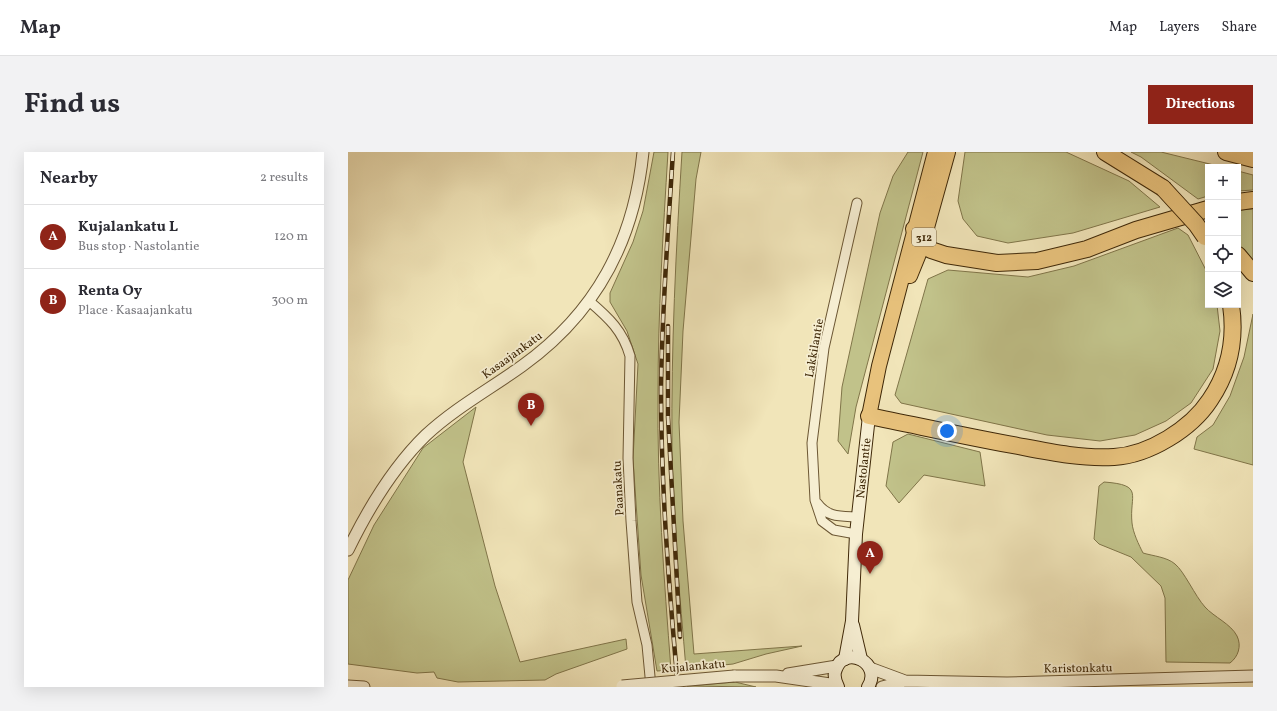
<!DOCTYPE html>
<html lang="en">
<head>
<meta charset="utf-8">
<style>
	body { margin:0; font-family:Vollkorn,serif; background:#f2f2f3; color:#2b2b33 }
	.controls { position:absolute; right:12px; top:12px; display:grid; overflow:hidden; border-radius:0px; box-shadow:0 4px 16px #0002 }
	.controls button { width:36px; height:36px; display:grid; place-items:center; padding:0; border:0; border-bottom:1px solid #e1e1e2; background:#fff; color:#2b2b33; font:20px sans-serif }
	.you { position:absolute; left:599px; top:279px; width:14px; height:14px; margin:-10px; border:3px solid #fff; border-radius:50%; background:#1a73e8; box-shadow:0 0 0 6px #1a73e833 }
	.badge { display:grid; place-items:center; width:26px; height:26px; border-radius:50%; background:#8f2418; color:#fff; font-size:13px; font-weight:700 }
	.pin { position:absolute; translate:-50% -33px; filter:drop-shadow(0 1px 2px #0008) }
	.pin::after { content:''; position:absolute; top:21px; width:14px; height:12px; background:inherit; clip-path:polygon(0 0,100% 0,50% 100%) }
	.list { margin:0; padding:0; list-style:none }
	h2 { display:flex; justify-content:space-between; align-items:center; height:52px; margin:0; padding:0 16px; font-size:17px }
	h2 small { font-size:13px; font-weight:400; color:#7c7c81 }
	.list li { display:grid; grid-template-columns:26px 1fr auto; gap:12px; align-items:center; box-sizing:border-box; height:64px; padding:0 16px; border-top:1px solid #e1e1e2 }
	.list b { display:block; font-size:15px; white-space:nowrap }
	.list p { margin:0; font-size:13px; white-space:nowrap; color:#7c7c81 }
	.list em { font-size:13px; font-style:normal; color:#7c7c81 }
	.icon { flex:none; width:22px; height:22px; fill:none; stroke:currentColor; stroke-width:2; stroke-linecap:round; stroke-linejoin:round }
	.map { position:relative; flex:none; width:905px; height:535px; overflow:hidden; border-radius:0px }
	header { display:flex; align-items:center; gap:24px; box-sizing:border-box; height:56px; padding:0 20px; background:#fff; border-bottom:1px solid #e1e1e2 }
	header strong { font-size:19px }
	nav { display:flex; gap:22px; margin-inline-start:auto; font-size:14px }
	.intro { display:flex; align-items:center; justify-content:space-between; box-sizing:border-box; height:96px; padding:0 24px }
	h1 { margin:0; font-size:28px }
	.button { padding:10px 18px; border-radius:0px; background:#8f2418; color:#fff; font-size:14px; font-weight:700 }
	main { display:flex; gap:24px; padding:0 24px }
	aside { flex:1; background:#fff; border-radius:0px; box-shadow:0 4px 16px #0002 }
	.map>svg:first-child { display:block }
	.green { fill:#c1c28a; stroke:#807549 }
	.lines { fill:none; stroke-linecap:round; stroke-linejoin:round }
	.minor-casing { stroke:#6c5734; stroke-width:11 }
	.tertiary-casing { stroke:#6c5734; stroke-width:13 }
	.secondary-casing { stroke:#3f2808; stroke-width:14 }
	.primary-casing { stroke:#3f2808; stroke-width:16 }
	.motorway-casing { stroke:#3f2808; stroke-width:18 }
	.minor { stroke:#f6eed2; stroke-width:9 }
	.tertiary { stroke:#f6eed2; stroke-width:11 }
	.secondary { stroke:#f6eed2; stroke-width:12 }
	.primary { stroke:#e8c27c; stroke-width:14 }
	.motorway { stroke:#e8c27c; stroke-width:16 }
	.rail-casing { stroke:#3f2808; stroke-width:4.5 }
	.rail { stroke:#f6eed2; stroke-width:3; stroke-dasharray:9; stroke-linecap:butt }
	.tertiary-bridge-casing { stroke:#6c5734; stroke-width:13; stroke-linecap:butt }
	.motorway-bridge-casing { stroke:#3f2808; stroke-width:18; stroke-linecap:butt }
	.tertiary-bridge { stroke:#f6eed2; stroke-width:11 }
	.motorway-bridge { stroke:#e8c27c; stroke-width:16 }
	.labels { text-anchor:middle; stroke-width:3.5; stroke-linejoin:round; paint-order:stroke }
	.shield { fill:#f6eed2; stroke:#766345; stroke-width:1 }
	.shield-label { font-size:11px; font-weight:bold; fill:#3f2808 }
	.street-label { font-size:12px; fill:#3f2808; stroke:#f6eed2 }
</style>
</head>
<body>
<header>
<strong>Map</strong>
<nav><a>Map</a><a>Layers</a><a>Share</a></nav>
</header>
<div class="intro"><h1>Find us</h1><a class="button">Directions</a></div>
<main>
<aside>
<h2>Nearby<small>2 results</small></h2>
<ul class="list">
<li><span class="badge">A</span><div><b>Kujalankatu L</b><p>Bus stop · Nastolantie</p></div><em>120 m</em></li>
<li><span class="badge">B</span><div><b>Renta Oy</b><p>Place · Kasaajankatu</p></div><em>300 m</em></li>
</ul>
</aside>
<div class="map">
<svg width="905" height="535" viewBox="0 0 905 535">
	<rect width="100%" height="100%" fill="#f1e5b9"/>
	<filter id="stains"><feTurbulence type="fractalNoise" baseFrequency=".005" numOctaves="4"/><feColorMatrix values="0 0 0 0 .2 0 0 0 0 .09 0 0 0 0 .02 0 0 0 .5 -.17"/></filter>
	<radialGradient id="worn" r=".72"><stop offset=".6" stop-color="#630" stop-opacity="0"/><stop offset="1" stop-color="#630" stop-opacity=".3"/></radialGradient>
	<path class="green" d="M306 0H320C315 81 310 162 310 242 309 334 316 427 323 518L309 519 293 423 285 307 290 212 279 179 262 150V141L285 90 295 59Z
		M334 0H353L348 27 335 179 331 270 335 369 346 502 454 494 418 502 385 512 338 517C332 443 324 368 324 293 323 195 328 98 334 0Z
		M560 0H575L508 255 500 302 490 289 494 235 532 61 545 24Z
		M617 0H718L781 29 812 55 725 81 660 91 629 84 615 67 610 49Z
		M783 0H813L874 15H860V44L850 47 793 5Z
		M890 19 905 23V38L890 39Z
		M905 57V113L890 95V58Z
		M830 76 840 83 860 122V153H869L872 179 865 217 843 251 818 269 787 283 752 289 699 283 553 251 547 243 580 127 600 118 680 125 726 114Z
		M905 162V313L846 297 849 285 865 273 882 244 896 205Z
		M128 255 115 310 147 434 172 510 278 487 279 497 208 522 197 528 110 530 89 526 86 520 69 521 0 512V428L26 373 75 296Z
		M560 282 632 300 637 334 576 323 551 351 538 334 545 290Z
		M756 330C797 333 781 343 784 371 785 381 791 393 795 401 805 404 819 405 827 412 836 419 847 444 857 455 866 465 883 472 889 484 894 494 890 505 882 511L818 510 817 446 813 434 783 405 751 392 746 387 751 334Z
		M387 530 408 535 339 534Z"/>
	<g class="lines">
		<g class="minor-casing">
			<path id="minor" d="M241 149C261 166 275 179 282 204L280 306 283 369 289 450 299 493 303 535
				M469 351C480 366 493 364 510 365
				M508 382 486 378 474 369 467 348 464 291 476 196 509 51"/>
		</g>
		<g class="tertiary-casing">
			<path id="tertiary" d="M0 398C20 357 45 315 78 283 107 256 142 237 174 214 248 161 286 90 295 0
				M522 516 557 529
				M440 522 489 514
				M386 524H428L489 533
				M0 534 16 535
				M534 535 557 529 659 531 905 524"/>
		</g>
		<g class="secondary-casing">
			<g id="secondary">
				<path d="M505 473 513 507"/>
				<path id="s1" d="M497 507 504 469 508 382 521 264"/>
				<path d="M490 535C487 529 485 523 488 517 497 492 535 511 520 535"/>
			</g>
		</g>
		<g class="primary-casing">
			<path id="primary" d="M562 124 573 97 600 0
				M521 264 531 214 587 0"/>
		</g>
		<g class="motorway-casing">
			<path id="motorway" d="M757 0 815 36
				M878 0 905 7
				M890 50 905 48
				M566 77 583 98 598 103 649 111 689 109 739 97 788 78 860 57
				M890 103 905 121
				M521 264C571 274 620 285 670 294 701 300 734 307 766 305 801 303 843 277 862 248 881 220 888 187 883 153"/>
		</g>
		<use href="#minor" class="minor"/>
		<use href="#tertiary" class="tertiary"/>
		<use href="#secondary" class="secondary"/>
		<use href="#primary" class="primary"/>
		<use href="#motorway" class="motorway"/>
		<g class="rail-casing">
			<path id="rail" d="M325 0C320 79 314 157 313 236 313 335 321 436 330 535
				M320 174V265L332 485"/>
		</g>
		<use href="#rail" class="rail"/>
		<g class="tertiary-bridge-casing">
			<path id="tertiary-bridge" d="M274 534 386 524"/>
		</g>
		<g class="motorway-bridge-casing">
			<path id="motorway-bridge" d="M815 36 848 72 857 85"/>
		</g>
		<use href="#tertiary-bridge" class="tertiary-bridge"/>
		<use href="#motorway-bridge" class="motorway-bridge"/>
	</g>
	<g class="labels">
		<rect class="shield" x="564" y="76" width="24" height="18" rx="3"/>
		<g class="shield-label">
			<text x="576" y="89">312</text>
		</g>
		<g class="street-label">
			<text transform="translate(466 196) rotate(-80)" y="4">Lakkilantie</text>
			<text transform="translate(164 203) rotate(-36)" y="4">Kasaajankatu</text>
			<text dy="4" stroke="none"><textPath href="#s1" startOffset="192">Nastolantie</textPath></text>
			<text transform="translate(270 336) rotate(-93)" y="4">Paanakatu</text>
			<text transform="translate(345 514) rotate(-5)" y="4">Kujalankatu</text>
			<text transform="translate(730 516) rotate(-1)" y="4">Karistonkatu</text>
		</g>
	</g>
	<rect width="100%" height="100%" filter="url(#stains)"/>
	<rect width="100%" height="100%" fill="url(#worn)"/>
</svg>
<div class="controls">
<button>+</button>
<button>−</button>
<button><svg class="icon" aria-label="locate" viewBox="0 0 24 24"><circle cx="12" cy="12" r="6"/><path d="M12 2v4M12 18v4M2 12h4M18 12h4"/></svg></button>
<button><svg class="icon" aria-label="layers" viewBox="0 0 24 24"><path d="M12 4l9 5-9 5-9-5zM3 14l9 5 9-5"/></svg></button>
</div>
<div class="you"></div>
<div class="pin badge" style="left:522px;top:422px">A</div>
<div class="pin badge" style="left:183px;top:274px">B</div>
</div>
</main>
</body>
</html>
